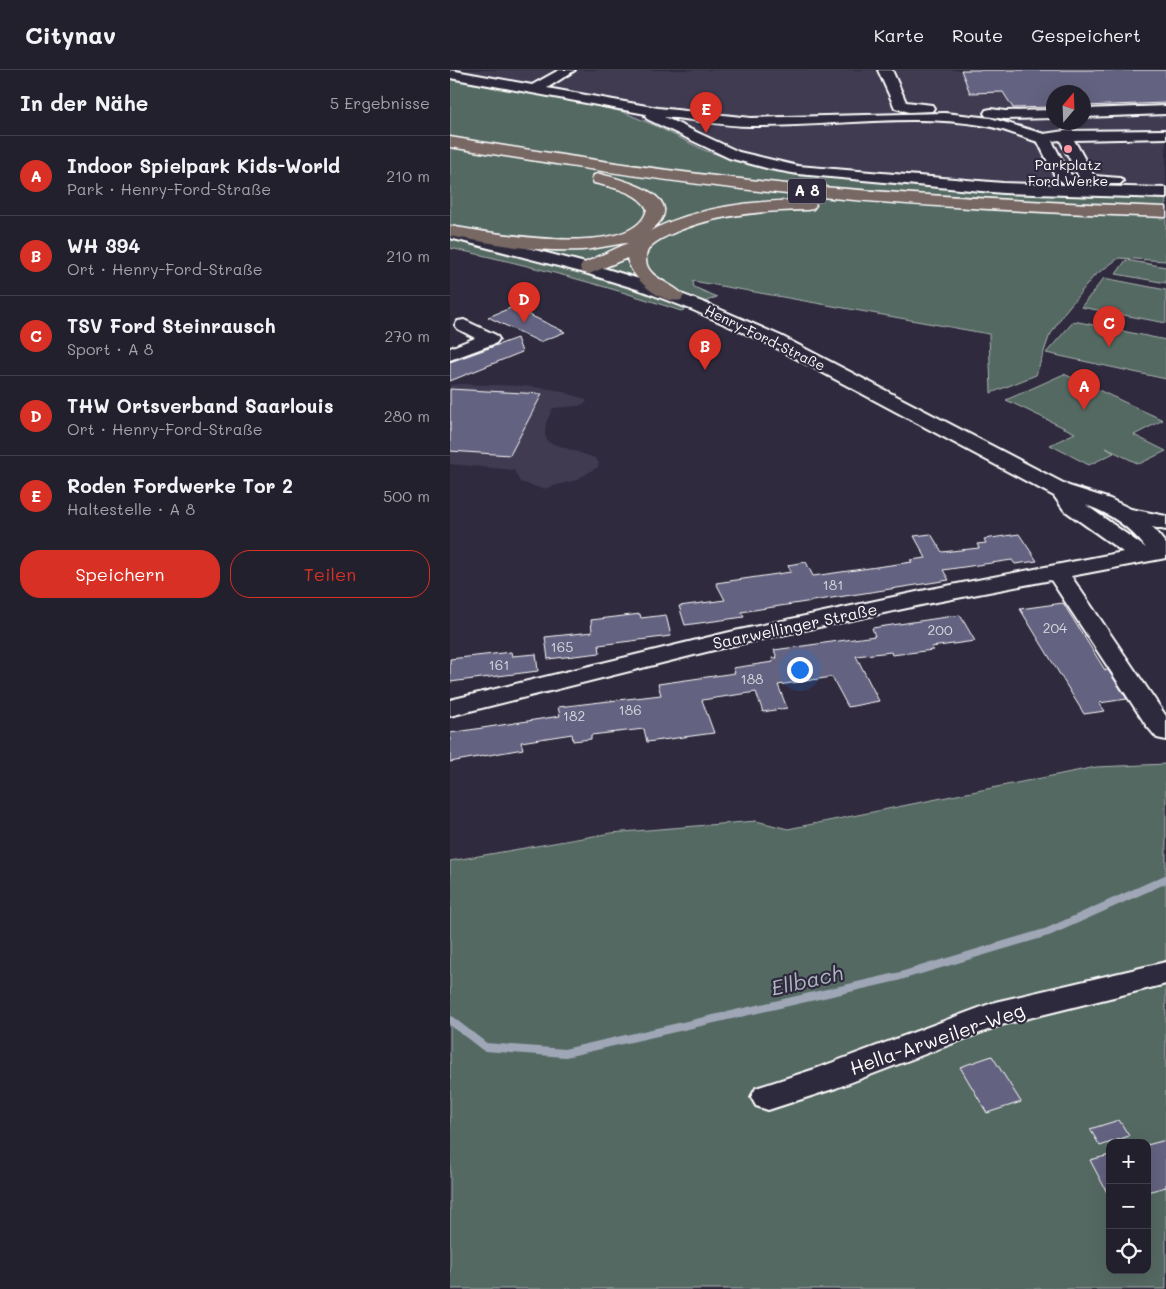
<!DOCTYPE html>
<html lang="de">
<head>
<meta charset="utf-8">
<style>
	body { margin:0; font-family:Mali,sans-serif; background:#2f2d3a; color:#f1f3f6 }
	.controls { position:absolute; right:15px; bottom:15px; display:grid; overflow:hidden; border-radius:10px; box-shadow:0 5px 20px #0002 }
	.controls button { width:45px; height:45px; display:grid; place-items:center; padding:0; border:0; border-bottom:1px solid #403e4a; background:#23202e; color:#f1f3f6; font:25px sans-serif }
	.compass { position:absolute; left:596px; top:15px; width:45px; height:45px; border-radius:50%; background:#23202e; box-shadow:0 5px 20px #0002; rotate:19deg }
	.you { position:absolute; left:349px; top:599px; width:18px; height:18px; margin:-12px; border:4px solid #fff; border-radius:50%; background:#1a73e8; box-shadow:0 0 0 8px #1a73e833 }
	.badge { display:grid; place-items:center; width:32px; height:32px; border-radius:50%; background:#d93025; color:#fff; font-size:16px; font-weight:700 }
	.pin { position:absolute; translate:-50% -41px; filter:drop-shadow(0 1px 2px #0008) }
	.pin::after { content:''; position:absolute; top:26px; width:18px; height:15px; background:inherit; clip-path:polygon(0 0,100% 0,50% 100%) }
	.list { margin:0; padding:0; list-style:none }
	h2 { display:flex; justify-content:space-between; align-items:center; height:65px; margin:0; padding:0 20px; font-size:21px }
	h2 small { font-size:16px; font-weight:400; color:#a3a3aa }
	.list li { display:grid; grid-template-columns:32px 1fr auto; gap:15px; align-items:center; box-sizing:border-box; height:80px; padding:0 20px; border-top:1px solid #403e4a }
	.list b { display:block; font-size:19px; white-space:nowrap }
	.list p { margin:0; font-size:16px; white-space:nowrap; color:#a3a3aa }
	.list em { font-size:16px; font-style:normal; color:#a3a3aa }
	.actions { display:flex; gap:10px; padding:15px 20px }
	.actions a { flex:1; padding:11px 0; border:1px solid #d93025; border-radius:20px; text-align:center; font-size:18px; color:#d93025 }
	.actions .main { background:#d93025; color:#fff }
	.icon { flex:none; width:28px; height:28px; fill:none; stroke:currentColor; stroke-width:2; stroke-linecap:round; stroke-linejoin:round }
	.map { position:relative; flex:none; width:716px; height:1219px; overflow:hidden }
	header { display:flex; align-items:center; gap:30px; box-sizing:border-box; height:70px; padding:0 25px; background:#23202e; border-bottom:1px solid #403e4a }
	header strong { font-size:24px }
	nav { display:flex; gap:28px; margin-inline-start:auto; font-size:18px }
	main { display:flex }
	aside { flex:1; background:#23202e }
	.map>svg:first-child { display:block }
	.built { fill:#3f3b51; fill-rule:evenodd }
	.green { fill:#556963; stroke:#aab4b1; fill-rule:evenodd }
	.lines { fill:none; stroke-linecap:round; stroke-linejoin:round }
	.stream { stroke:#9fa7b7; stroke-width:8 }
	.building { fill:#646280; stroke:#fff }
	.minor-casing { stroke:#fff; stroke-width:4 }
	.highway-casing { stroke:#fff; stroke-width:3 }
	.minor { fill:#2f2a3d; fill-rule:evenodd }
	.highway { fill:#776864; fill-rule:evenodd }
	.poi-dot { fill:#ff9aa2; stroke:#2f2a3d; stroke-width:2 }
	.labels { text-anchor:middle; stroke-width:4.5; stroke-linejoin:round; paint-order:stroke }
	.far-poi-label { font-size:14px; fill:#fff; stroke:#2f2a3d }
	.far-street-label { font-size:14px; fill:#fff; stroke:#2f2a3d }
	.number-label { font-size:14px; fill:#d8d8df }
	.shield { fill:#2f2a3d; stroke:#c1bfc5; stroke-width:1 }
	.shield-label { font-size:15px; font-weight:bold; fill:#fff }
	.street-label { font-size:16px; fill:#fff; stroke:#2f2a3d }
	.near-street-label { font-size:19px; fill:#fff; stroke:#2f2a3d }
	.near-water-label { font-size:21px; font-style:italic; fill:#afb6c3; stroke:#2f2a3d }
</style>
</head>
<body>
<header>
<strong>Citynav</strong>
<nav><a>Karte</a><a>Route</a><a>Gespeichert</a></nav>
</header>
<main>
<aside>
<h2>In der Nähe<small>5 Ergebnisse</small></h2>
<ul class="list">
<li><span class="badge">A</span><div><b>Indoor Spielpark Kids-World</b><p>Park · Henry-Ford-Straße</p></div><em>210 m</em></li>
<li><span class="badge">B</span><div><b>WH 394</b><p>Ort · Henry-Ford-Straße</p></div><em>210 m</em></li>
<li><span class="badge">C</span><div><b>TSV Ford Steinrausch</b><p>Sport · A 8</p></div><em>270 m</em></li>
<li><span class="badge">D</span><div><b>THW Ortsverband Saarlouis</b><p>Ort · Henry-Ford-Straße</p></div><em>280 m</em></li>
<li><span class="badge">E</span><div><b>Roden Fordwerke Tor 2</b><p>Haltestelle · A 8</p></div><em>500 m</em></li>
</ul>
<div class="actions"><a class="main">Speichern</a><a>Teilen</a></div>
</aside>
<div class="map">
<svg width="716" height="1219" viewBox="0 0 716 1219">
	<rect width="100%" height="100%" fill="#2f2a3d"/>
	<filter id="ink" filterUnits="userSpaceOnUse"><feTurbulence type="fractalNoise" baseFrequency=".02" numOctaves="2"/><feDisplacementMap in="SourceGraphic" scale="10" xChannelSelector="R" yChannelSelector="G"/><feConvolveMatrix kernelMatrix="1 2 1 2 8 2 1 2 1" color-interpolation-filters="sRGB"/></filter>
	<g filter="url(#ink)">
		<path class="built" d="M0 0H716V128L625 126 528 121 338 103 292 93 254 80 206 56 173 42 135 33 0 9ZM604 22H634V52H604Z
			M11 314 76 316 107 320 135 329 137 332 129 336 103 338 96 353 95 365 98 372 145 388 149 393 148 397 126 410 93 419 70 412 64 400 0 394V315Z"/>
		<path class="green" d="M0 9 135 33 173 42 206 56 254 80 292 93 338 103 528 121 625 126 716 128V191L669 188 644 206 614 243 599 267 586 305 541 323 539 264 243 211 244 217 267 227 231 241C155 215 78 195 0 178Z
			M676 190 716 197V213L666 204Z
			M654 208 716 220V253L631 237Z
			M624 251 716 270V309L596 283Z
			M614 304 713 350 684 365 716 381 689 394 656 378 664 383 639 395 600 375 625 363 556 330Z
			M716 694V1219H0V791L161 763 306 751 338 759 646 697ZM660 1073H697V1200H660Z"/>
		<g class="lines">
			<path class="stream" d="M0 950 35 977 115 983 447 907 598 862 716 809"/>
		</g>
		<path class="building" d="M511 0H716V33L634 36V22H604V37L563 38 553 22 520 23Z
			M63 237 115 262 90 272 38 247Z
			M67 268 72 282 0 311V292Z
			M0 319 92 324 60 385 0 381Z
			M481 464 492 482 529 478 527 474 536 473 534 469 569 464 587 491 565 494 562 490 493 500 499 510 291 542 294 547 235 555 229 536 275 530 266 513 341 502 338 495 356 492 363 506 462 492 460 490 476 488 464 466Z
			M613 533 655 600H658L677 629 649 633 655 641 634 644 570 539Z
			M190 544 191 548 216 545 221 566 149 575 150 583 98 589 95 567 142 562 141 550Z
			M510 545 525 571 481 577 483 580 442 585 441 582 406 586 429 631 398 637 382 607 328 615 337 638 313 642 306 622 252 630 264 663 197 672 194 659 141 665V669L123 671 122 664 71 672 73 679 0 692V663L110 646 108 637 211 625 208 614 285 603 283 598 323 592 322 588H327L324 580 425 566 422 558Z
			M61 582 62 586 86 584 88 601 0 612V589Z
			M542 986 571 1032 537 1043 510 997Z
			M669 1050 679 1066 650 1076 640 1059Z
			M716 1070V1117L697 1122V1075Z
			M660 1085V1128L640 1090Z"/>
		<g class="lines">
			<g class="minor-casing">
				<path id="minor" d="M0 0 82 15 109 0H125L97 18 208 38 301 48 495 43 540 48 594 64 614 61 716 60V68L624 70 644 106 670 108 673 111 670 114H635L637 116 716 118V128L553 123 348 104 320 99 279 88 197 49 195 46 196 44 0 8ZM214 47C244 49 272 56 301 56 379 57 460 42 537 56 554 59 572 67 588 72L605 106 616 115 553 113 348 96 289 82ZM610 70 631 111 633 113 619 103 602 71Z
					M428 0H442L456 32 482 35 484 38 482 41 459 42 445 38Z
					M716 36V44L634 47V39Z
					M541 39 555 41 604 40V48L555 49 536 46 534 43 536 40Z
					M0 158 147 196 202 213 255 233 331 266 619 416 660 429 681 439 716 446V460L702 457 716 474V488L621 506 716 646V670L707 668 696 655 601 510 476 534 280 576 0 646V630L280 562 476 520 673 482 614 440 604 426 319 274 243 240 190 220 135 203 0 168ZM636 435C661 444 680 457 696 478Z
					M14 250 46 265 49 269 46 273 0 290V278L25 268 8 259 5 255 8 251Z
					M716 892V914L551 955 386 1018 318 1040 306 1036 301 1027 306 1018 365 999 545 932Z"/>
			</g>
			<g class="highway-casing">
				<path id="highway" d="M0 67C119 87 238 105 359 116 478 126 597 133 716 137V147C597 143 478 137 359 126 238 115 119 97 0 77Z
					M150 104C174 110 244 128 200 161 249 136 303 131 357 130L363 131 366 135 363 139 357 140C309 141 261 145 217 166 207 171 195 177 196 190 197 209 224 213 234 226L231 230C211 235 181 208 177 188L139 204 132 202 130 198 132 194 178 173C163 174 147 179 132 180 87 182 44 174 0 166V156C37 162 186 191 197 139 189 122 161 117 144 113L142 109 144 105Z"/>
			</g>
			<use href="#minor" class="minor"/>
			<use href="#highway" class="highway"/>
		</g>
	</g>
	<circle class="poi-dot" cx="618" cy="79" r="5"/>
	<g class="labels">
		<g class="far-poi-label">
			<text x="618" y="100">Parkplatz<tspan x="618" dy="16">Ford Werke</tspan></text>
		</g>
		<g class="far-street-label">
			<text transform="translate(315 268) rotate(26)" y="5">Henry-Ford-Straße</text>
		</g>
		<g class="number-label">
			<text x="383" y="520">181</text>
			<text x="605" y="563">204</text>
			<text x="490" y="565">200</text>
			<text x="112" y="582">165</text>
			<text x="49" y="600">161</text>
			<text x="302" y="614">188</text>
			<text x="180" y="645">186</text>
			<text x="124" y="651">182</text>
		</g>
		<rect class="shield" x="338" y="108.5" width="38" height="25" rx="4"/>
		<g class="shield-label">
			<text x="357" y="126">A 8</text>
		</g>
		<g class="street-label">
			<text transform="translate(345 556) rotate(-12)" y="6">Saarwellinger Straße</text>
		</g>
		<g class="near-street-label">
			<text transform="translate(487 969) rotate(-19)" y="7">Hella-Arweiler-Weg</text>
		</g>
		<g class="near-water-label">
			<text transform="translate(357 911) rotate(-13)" y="7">Ellbach</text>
		</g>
	</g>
</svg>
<div class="controls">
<button>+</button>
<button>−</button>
<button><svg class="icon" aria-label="locate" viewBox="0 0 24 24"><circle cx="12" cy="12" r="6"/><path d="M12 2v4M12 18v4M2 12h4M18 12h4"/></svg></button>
</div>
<svg class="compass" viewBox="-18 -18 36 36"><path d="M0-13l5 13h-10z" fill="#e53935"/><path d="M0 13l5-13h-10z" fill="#a3a3aa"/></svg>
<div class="you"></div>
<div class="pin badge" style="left:634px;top:340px">A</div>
<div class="pin badge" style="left:255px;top:300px">B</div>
<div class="pin badge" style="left:659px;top:277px">C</div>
<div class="pin badge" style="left:74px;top:253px">D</div>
<div class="pin badge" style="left:256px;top:63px">E</div>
</div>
</main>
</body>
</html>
